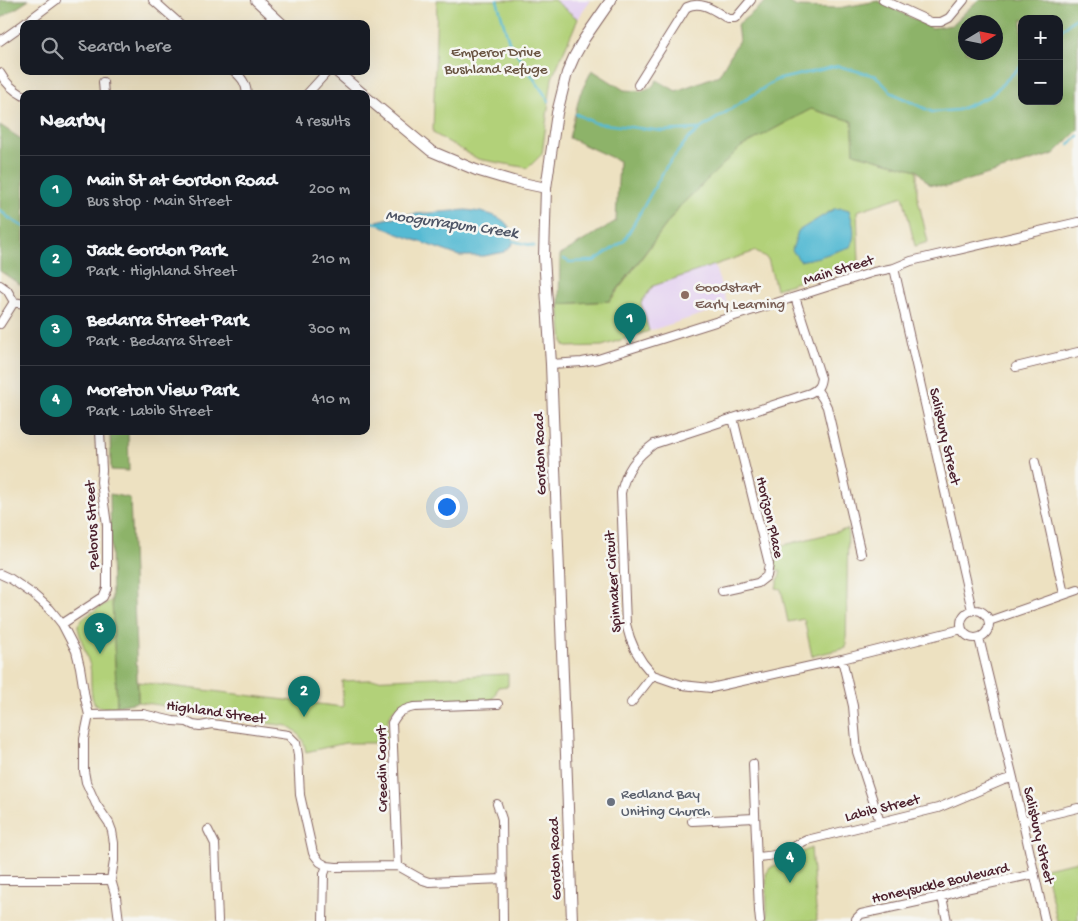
<!DOCTYPE html>
<html lang="en">
<head>
<meta charset="utf-8">
<style>
	body { margin:0; font-family:"Gochi Hand",sans-serif; background:#242831; color:#f1f3f6 }
	.controls { position:absolute; right:15px; top:15px; display:grid; overflow:hidden; border-radius:10px; box-shadow:0 5px 20px #0002 }
	.controls button { width:45px; height:45px; display:grid; place-items:center; padding:0; border:0; border-bottom:1px solid #363941; background:#171b24; color:#f1f3f6; font:25px sans-serif }
	.compass { position:absolute; left:958px; top:15px; width:45px; height:45px; border-radius:50%; background:#171b24; box-shadow:0 5px 20px #0002; rotate:80deg }
	.you { position:absolute; left:446px; top:506px; width:18px; height:18px; margin:-12px; border:4px solid #fff; border-radius:50%; background:#1a73e8; box-shadow:0 0 0 8px #1a73e833 }
	.badge { display:grid; place-items:center; width:32px; height:32px; border-radius:50%; background:#0f766e; color:#fff; font-size:16px; font-weight:700 }
	.pin { position:absolute; translate:-50% -41px; filter:drop-shadow(0 1px 2px #0008) }
	.pin::after { content:''; position:absolute; top:26px; width:18px; height:15px; background:inherit; clip-path:polygon(0 0,100% 0,50% 100%) }
	.list { margin:0; padding:0; list-style:none }
	h2 { display:flex; justify-content:space-between; align-items:center; height:65px; margin:0; padding:0 20px; font-size:21px }
	h2 small { font-size:16px; font-weight:400; color:#9ea1a6 }
	.list li { display:grid; grid-template-columns:32px 1fr auto; gap:15px; align-items:center; box-sizing:border-box; height:70px; padding:0 20px; border-top:1px solid #363941 }
	.list b { display:block; font-size:19px; white-space:nowrap }
	.list p { margin:0; font-size:16px; white-space:nowrap; color:#9ea1a6 }
	.list em { font-size:16px; font-style:normal; color:#9ea1a6 }
	.icon { flex:none; width:28px; height:28px; fill:none; stroke:currentColor; stroke-width:2; stroke-linecap:round; stroke-linejoin:round }
	.map { position:relative; flex:none; width:1078px; height:921px; overflow:hidden }
	.search { position:absolute; background:#171b24; box-shadow:0 5px 20px #0002; left:20px; top:20px; width:350px; height:55px; display:flex; align-items:center; gap:12px; box-sizing:border-box; padding:0 18px; border-radius:10px; color:#9ea1a6; font-size:19px }
	.panel { position:absolute; background:#171b24; box-shadow:0 5px 20px #0002; left:20px; top:90px; width:350px; height:345px; border-radius:10px }
	.map>svg:first-child { display:block }
	.built { fill:#e5d3f1 }
	.green { fill:#b2d179; stroke:#7e7852 }
	.forest { fill:#8db369; stroke:#6c694a; fill-rule:evenodd }
	.water { fill:#54bad3; stroke:#4f6c7f }
	.lines { fill:none; stroke-linecap:round; stroke-linejoin:round }
	.stream { stroke:#54bad3; stroke-width:2.5 }
	.street-casing { stroke:#836360; stroke-width:10 }
	.secondary-casing { stroke:#836360; stroke-width:12 }
	.street { stroke:#fff; stroke-width:8 }
	.secondary { stroke:#fff; stroke-width:10 }
	.education-dot { fill:#8d6e63; stroke:#f6f6f2; stroke-width:2 }
	.worship-dot { fill:#6b7280; stroke:#f6f6f2; stroke-width:2 }
	.labels { text-anchor:middle; stroke-width:5; stroke-linejoin:round; paint-order:stroke }
	.park-label { font-size:15px; fill:#695442; stroke:#f6f6f2 }
	.street-label { font-size:15px; fill:#4a1f2b; stroke:#f6f6f2 }
	.education-label { font-size:15px; fill:#785e54; stroke:#f6f6f2; text-anchor:start }
	.worship-label { font-size:15px; fill:#5b616d; stroke:#f6f6f2; text-anchor:start }
	.water-label { font-size:16px; font-style:italic; fill:#4e5566; stroke:#f6f6f2 }
</style>
</head>
<body>
<div class="map">
<svg width="1078" height="921" viewBox="0 0 1078 921">
	<rect width="100%" height="100%" fill="#f6f6f2"/>
	<filter id="ink" filterUnits="userSpaceOnUse"><feTurbulence type="fractalNoise" baseFrequency=".02" numOctaves="2"/><feDisplacementMap in="SourceGraphic" scale="10" xChannelSelector="R" yChannelSelector="G"/><feConvolveMatrix kernelMatrix="1 2 1 2 8 2 1 2 1" color-interpolation-filters="sRGB"/></filter>
	<filter id="wash" filterUnits="userSpaceOnUse"><feTurbulence type="fractalNoise" baseFrequency=".0096" numOctaves="4" result="noise"/><feDisplacementMap in="SourceGraphic" scale="20" xChannelSelector="R" yChannelSelector="G"/><feGaussianBlur stdDeviation="1.12" result="paint"/><feColorMatrix in="noise" values="0 0 0 0 0 0 0 0 0 0 0 0 0 0 0 0 0 1.4 0 .05"/><feComposite in="paint" operator="in"/></filter>
	<g filter="url(#wash)">
		<rect width="100%" height="100%" fill="#ede1c1"/>
		<path class="built" d="M554 0H590L578 19Z
			M714 265 728 306 649 331 641 303 652 286Z"/>
		<path class="green" d="M437 0H554L578 19 552 78 542 154 528 168 478 159 433 133Z
			M811 109 853 121 854 153 917 170V195L928 242 915 246 903 196 857 211 859 262 776 289 768 259 756 251 653 286 641 303 649 331 602 346 566 347 563 343 559 304 610 301 680 206 741 147Z
			M848 529 846 648 812 656 804 619 788 622 781 589 776 588 781 571 772 568 768 549Z
			M112 600 117 706C110 707 100 710 95 704 89 696 92 676 90 666 88 659 77 629 78 625 81 617 104 605 112 600Z
			M508 674V686L498 687 495 695 491 701 407 702C385 711 387 722 387 743H345L306 752C304 740 299 732 288 726L182 712 172 707 138 702V682L343 707 342 681Z
			M811 848 817 921H768L767 914 766 874 770 868Z
			M1078 861V921H1057L1045 868Z"/>
		<path class="forest" d="M0 0H29L0 19Z
			M768 0H785L797 7 838 8 878 1 932 28 952 25 978 0H1078V130L1054 154 946 187 929 184 917 170 854 153 852 121 811 109 741 147 680 206 609 301 559 304 560 255 616 221 619 161 569 138 580 94 592 70 624 90 641 91 652 87 657 80 676 91 719 75 739 40 737 25ZM1022 19H1059V101H1022ZM966 22H996V52H966Z
			M0 125 24 141V287L0 271Z
			M110 431H128L129 471 111 470Z
			M110 494 130 498 138 702 117 706 112 600Z"/>
		<path class="water" d="M842 208 849 210C853 223 857 235 850 247L819 257 800 261 792 250 798 231 834 209Z
			M466 210C481 212 506 214 511 232 512 236 512 241 513 244L504 252 484 256H459L398 234 382 226 377 221 403 215Z"/>
		<g class="lines">
			<path class="stream" d="M497 0 509 42 549 101
				M1059 32 1078 16
				M576 114 595 123 663 131 699 129
				M1069 145 1078 136
				M0 210 10 219 24 227
				M366 221 382 224
				M509 240 534 246
				M564 259 569 262 594 261 624 241 666 167 687 140 700 129 776 80 838 66 876 76 892 93 932 112 958 110 990 96 1022 65"/>
		</g>
	</g>
	<g filter="url(#ink)">
		<g class="lines">
			<g class="street-casing">
				<path id="street" d="M153 0 180 24
					M883 0 931 22H941L949 18 964 0
					M24 24 56 0
					M0 41 24 24
					M234 71C242 78 246 83 247 94
					M0 73C6 84 13 90 24 96
					M103 82 104 94
					M638 85 687 7C702 0 715 11 728 19H735L751 0
					M307 94 328 71
					M894 268 972 610
					M0 285 7 290 14 302 24 304
					M795 297 821 378C820 386 818 389 810 393L654 444C635 458 626 470 621 493L626 624 630 638 635 650 643 663 653 675 682 685 711 688 842 659 962 629
					M0 324 14 302
					M551 364 582 362 598 359 874 272 894 268 911 261 1078 222
					M1016 367 1078 352
					M817 390 823 399 827 407 861 554
					M1035 462 1064 594
					M0 574 11 579 34 595 50 609 62 624 76 651 80 667 85 698 89 715 84 739V771L86 782 96 804 109 823 112 831 114 843V861L111 880 116 897 119 921
					M722 591 758 583 767 576 769 564 733 418
					M961 624a14 14 0 1 1 28 0a14 14 0 1 1-28 0Z
					M989 621 1078 590
					M62 624 103 597 107 588V525L101 482 102 470 100 431
					M979 638 1013 778 1045 921
					M842 659 853 706 857 752 880 822
					M631 703 653 675
					M89 715 143 714 173 721 187 722 193 725 200 726 212 724 288 735 296 743 298 755 300 795 313 853 320 862 327 866 336 867 398 866 423 880 429 882 503 879
					M753 764 759 911 760 921
					M497 804 502 819 503 921
					M692 821 755 818
					M1023 821 1078 808
					M208 830 215 844 218 921
					M757 857C767 856 776 856 785 852 793 848 799 843 807 840L938 808 1004 780 1013 778
					M398 866 392 723C398 712 401 710 414 707L498 704
					M0 880H111
					M942 897 947 921
					M323 921 324 874 327 866
					M856 921V919L861 914 940 897 961 890 1034 874"/>
			</g>
			<g class="secondary-casing">
				<path id="secondary" d="M256 0 282 24
					M336 71 363 94
					M366 97 431 151 476 170 513 181 546 188
					M572 921 567 780 551 364 544 257 546 188 557 113 567 73 574 57 584 39 611 0"/>
			</g>
			<use href="#street" class="street"/>
			<use href="#secondary" class="secondary"/>
		</g>
	</g>
	<circle class="education-dot" cx="685" cy="295" r="5"/>
	<circle class="worship-dot" cx="611" cy="802" r="5"/>
	<g class="labels">
		<g class="park-label">
			<text x="496" y="56">Emperor Drive<tspan x="496" dy="17">Bushland Refuge</tspan></text>
		</g>
		<g class="street-label">
			<text transform="translate(838 269) rotate(-17)" y="5">Main Street</text>
			<text transform="translate(946 436) rotate(77)" y="5">Salisbury Street</text>
			<text transform="translate(539 454) rotate(-92)" y="5">Gordon Road</text>
			<text transform="translate(771 517) rotate(77)" y="5">Horizon Place</text>
			<text transform="translate(91 525) rotate(-93)" y="5">Pelorus Street</text>
			<text transform="translate(612 582) rotate(-94)" y="5">Spinnaker Circuit</text>
			<text transform="translate(216 711) rotate(8)" y="5">Highland Street</text>
			<text transform="translate(381 769) rotate(-91)" y="5">Creedin Court</text>
			<text transform="translate(882 807) rotate(-14)" y="5">Labib Street</text>
			<text transform="translate(1040 835) rotate(77)" y="5">Salisbury Street</text>
			<text transform="translate(554 859) rotate(-92)" y="5">Gordon Road</text>
			<text transform="translate(940 882) rotate(-13)" y="5">Honeysuckle Boulevard</text>
		</g>
		<g class="education-label">
			<text x="695" y="291">Goodstart<tspan x="695" dy="17">Early Learning</tspan></text>
		</g>
		<g class="worship-label">
			<text x="621" y="798">Redland Bay<tspan x="621" dy="17">Uniting Church</tspan></text>
		</g>
		<g class="water-label">
			<text transform="translate(452 222) rotate(8)" y="6">Moogurrapum Creek</text>
		</g>
	</g>
</svg>
<div class="controls">
<button>+</button>
<button>−</button>
</div>
<svg class="compass" viewBox="-18 -18 36 36"><path d="M0-13l5 13h-10z" fill="#e53935"/><path d="M0 13l5-13h-10z" fill="#9ea1a6"/></svg>
<div class="you"></div>
<div class="pin badge" style="left:630px;top:344px">1</div>
<div class="pin badge" style="left:304px;top:717px">2</div>
<div class="pin badge" style="left:100px;top:654px">3</div>
<div class="pin badge" style="left:790px;top:883px">4</div>
<div class="search"><svg class="icon" aria-label="search" viewBox="0 0 24 24"><circle cx="10" cy="10" r="6"/><path d="M15 15l6 6"/></svg>Search here</div>
<section class="panel">
<h2>Nearby<small>4 results</small></h2>
<ul class="list">
<li><span class="badge">1</span><div><b>Main St at Gordon Road</b><p>Bus stop · Main Street</p></div><em>200 m</em></li>
<li><span class="badge">2</span><div><b>Jack Gordon Park</b><p>Park · Highland Street</p></div><em>210 m</em></li>
<li><span class="badge">3</span><div><b>Bedarra Street Park</b><p>Park · Bedarra Street</p></div><em>300 m</em></li>
<li><span class="badge">4</span><div><b>Moreton View Park</b><p>Park · Labib Street</p></div><em>410 m</em></li>
</ul>
</section>
</div>
</body>
</html>
